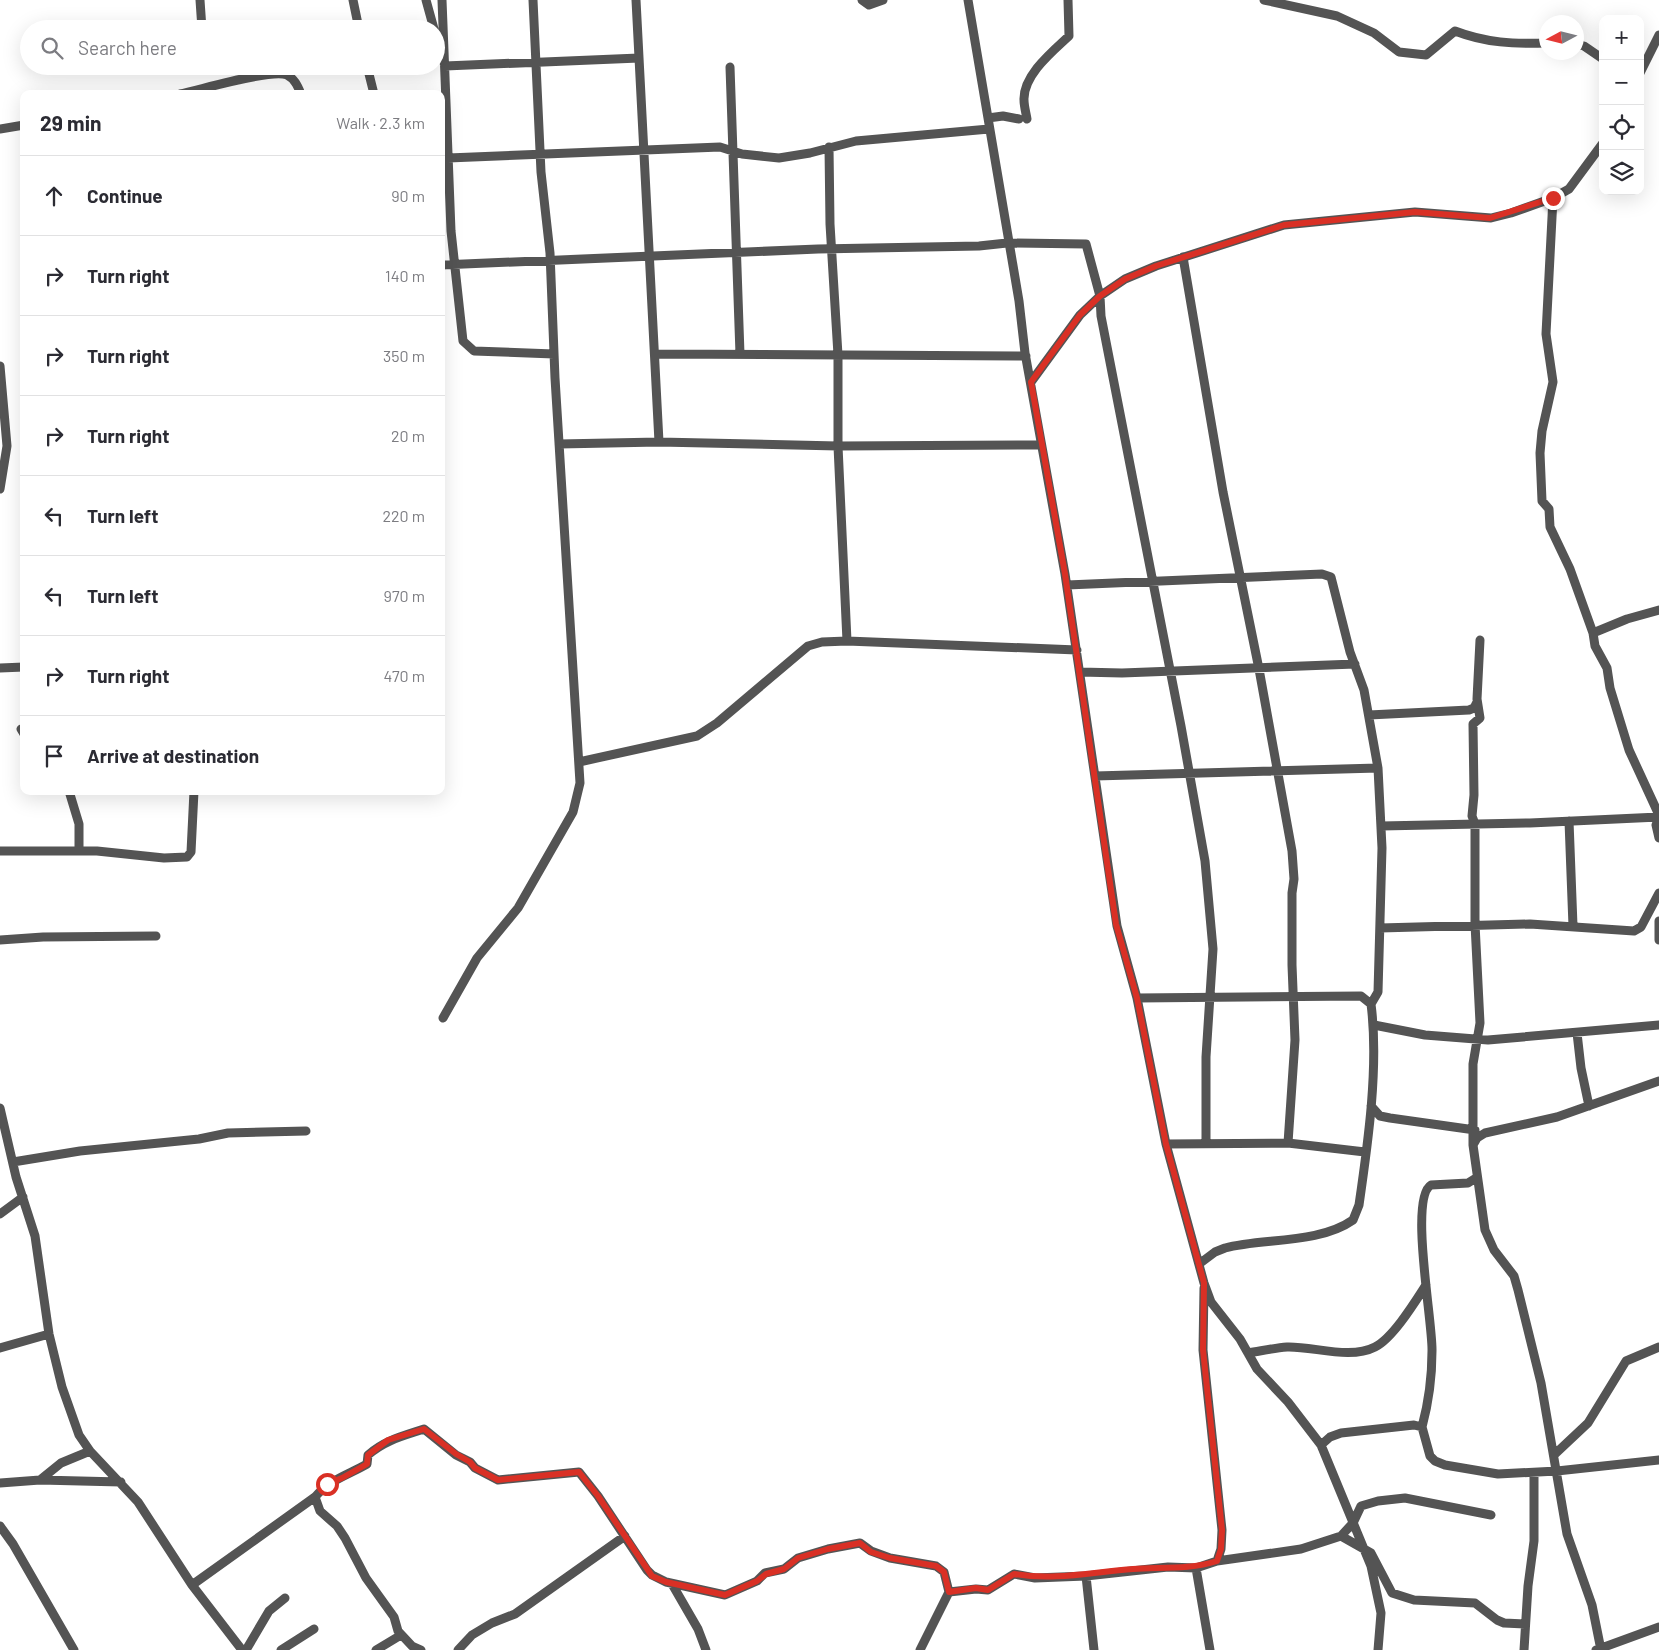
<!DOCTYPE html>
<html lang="en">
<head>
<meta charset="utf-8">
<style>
	body { margin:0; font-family:Barlow,sans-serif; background:#f7f7f7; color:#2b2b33 }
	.controls { position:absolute; right:15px; top:15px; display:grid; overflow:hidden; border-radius:10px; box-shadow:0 5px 20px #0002 }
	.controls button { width:45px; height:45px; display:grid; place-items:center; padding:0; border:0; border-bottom:1px solid #e1e1e2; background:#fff; color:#2b2b33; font:25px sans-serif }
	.compass { position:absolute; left:1539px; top:15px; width:45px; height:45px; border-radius:50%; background:#fff; box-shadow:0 5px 20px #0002; rotate:263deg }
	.stop { position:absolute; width:15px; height:15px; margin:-11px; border:4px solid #d93025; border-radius:50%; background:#fff }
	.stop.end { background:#d93025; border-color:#fff; box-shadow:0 1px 5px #0008 }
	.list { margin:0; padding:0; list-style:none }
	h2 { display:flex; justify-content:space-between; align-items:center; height:65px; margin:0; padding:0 20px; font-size:21px }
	h2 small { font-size:16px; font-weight:400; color:#7c7c81 }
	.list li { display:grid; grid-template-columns:32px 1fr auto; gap:15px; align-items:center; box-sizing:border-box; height:80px; padding:0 20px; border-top:1px solid #e1e1e2 }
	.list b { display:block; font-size:19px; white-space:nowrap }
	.list em { font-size:16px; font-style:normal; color:#7c7c81 }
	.icon { flex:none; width:28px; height:28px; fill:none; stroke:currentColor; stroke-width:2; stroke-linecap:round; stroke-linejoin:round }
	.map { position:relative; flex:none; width:1659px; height:1650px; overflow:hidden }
	.search { position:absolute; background:#fff; box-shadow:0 5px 20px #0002; left:20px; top:20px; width:425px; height:55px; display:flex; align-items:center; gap:12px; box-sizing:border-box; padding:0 18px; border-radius:28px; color:#7c7c81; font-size:19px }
	.panel { position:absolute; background:#fff; box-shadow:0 5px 20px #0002; left:20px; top:90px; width:425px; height:705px; border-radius:10px }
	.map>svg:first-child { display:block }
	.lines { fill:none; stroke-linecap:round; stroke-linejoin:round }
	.minor { stroke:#545454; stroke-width:9 }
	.route { stroke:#d93025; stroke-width:6 }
</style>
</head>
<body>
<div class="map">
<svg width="1659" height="1650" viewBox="0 0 1659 1650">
	<rect width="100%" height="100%" fill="#fff"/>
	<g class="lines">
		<path class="minor" d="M200 0 202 29
			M353 0 359 29
			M426 0 434 29
			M442 0 451 231 463 341 474 351 554 354
			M636 0 659 442
			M862 0 869 5 883 0
			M968 0 1019 301 1025 353 1065 574 1117 926 1137 998 1166 1144 1204 1283 1211 1302 1240 1339 1257 1369 1288 1402 1321 1445 1371 1566 1381 1613 1378 1650
			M1264 0 1337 16 1374 33 1399 52 1426 55 1455 31C1486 43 1514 44 1546 43
			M436 36 445 66 639 58
			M1576 44 1584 46 1603 59
			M367 66 374 94
			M730 67 740 354
			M1640 73 1659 35
			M180 94C200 90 272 68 287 75 295 79 298 87 301 94
			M988 118 1003 116 1019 119
			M1027 119C1026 113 1024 106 1024 100 1023 75 1053 51 1069 36L1068 0
			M0 129 24 125
			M829 147 830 224 838 355V446L847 641
			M448 158 720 147 742 154 779 158 810 153 856 141 989 129
			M1553 198 1546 334 1553 382 1542 431 1540 453 1542 501 1549 509 1550 527 1570 569 1593 633 1595 646 1607 668 1610 688 1629 750 1659 815
			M1183 257 1223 492 1259 669 1292 851 1294 879 1292 893V965L1295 1040 1288 1143
			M441 265 818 249 979 246 1007 243 1086 244 1100 296 1101 316 1181 726 1205 861 1213 949 1206 1057V1143
			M655 354 1026 356
			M0 366 7 446 0 489
			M1031 382 1080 315 1100 296 1125 279 1156 266 1284 225 1415 212 1491 218 1511 213 1553 198 1569 189 1603 143
			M559 444 659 442 838 446 1041 445
			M1067 585 1322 574 1331 577 1350 652 1364 690 1378 768 1382 848 1378 992 1371 1004
			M1593 633 1627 619 1659 610
			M1480 640 1477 699 1480 718 1473 724 1474 795 1472 816 1475 824V924L1480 1023 1473 1064V1145L1485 1230 1494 1250 1514 1276 1518 1290 1541 1383 1567 1534 1592 1605 1601 1650
			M0 668 24 667
			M1080 672 1122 673 1355 664
			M1369 715 1469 710 1474 708 1477 702
			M21 729 24 734
			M579 762 697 736 717 723 808 646 822 642 847 641 1077 650
			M1095 776 1378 768
			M69 791 79 824V851
			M1659 818 1656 825 1659 838
			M1569 821 1573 926
			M1381 826 1530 823 1659 817
			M0 851H97L164 858 187 857 191 852 194 791
			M1659 921V940
			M1380 928 1530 924 1634 931 1641 927 1659 893
			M0 940 43 937 156 936
			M1137 998 1361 996 1371 1004C1379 1066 1368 1143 1359 1205L1353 1220C1319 1244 1263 1238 1225 1248L1215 1252 1199 1264
			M443 1018 477 958 518 908 573 812 580 783 555 378 550 253 541 172 533 0
			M1374 1025 1425 1035 1488 1040 1659 1025
			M1577 1033 1581 1068 1589 1106
			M1371 1106 1380 1116 1390 1118 1475 1130
			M0 1108 16 1177 35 1236 49 1334 62 1387 79 1435 90 1451 138 1502 192 1585 242 1650
			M1166 1144 1288 1143 1365 1152
			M1473 1145 1477 1138 1485 1133 1557 1117 1659 1081
			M13 1162 80 1151 199 1139 228 1133 306 1131
			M0 1214 23 1197
			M1204 1288 1203 1350 1222 1530 1221 1549 1217 1561
			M0 1348 49 1334
			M1248 1353C1261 1351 1274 1348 1287 1347 1313 1346 1350 1360 1375 1347 1393 1338 1415 1302 1426 1285
			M1422 1427C1429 1401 1432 1378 1432 1351 1433 1323 1409 1198 1431 1185L1468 1183 1476 1178
			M1321 1445 1330 1437 1341 1433 1414 1425 1422 1427 1430 1456 1435 1461 1445 1465 1498 1474 1557 1471 1659 1460
			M1555 1454 1588 1423 1626 1361 1659 1347
			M40 1480 61 1463 90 1451
			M0 1483 40 1480 121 1482
			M315 1497 320 1511 337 1526 345 1538 366 1578 394 1617 398 1631 412 1646 421 1650
			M0 1526 13 1544 74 1650
			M1341 1536 1371 1553 1392 1593 1414 1600 1475 1603 1497 1620 1504 1623 1525 1624
			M1196 1568 1210 1650
			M1086 1576 1094 1650
			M672 1584 698 1629 706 1650
			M192 1585 315 1497C329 1480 348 1475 367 1464L368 1455C385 1440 403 1436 424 1429L456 1455 470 1462 475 1468 498 1480 579 1472 598 1496 647 1570 652 1575 666 1582 725 1595 757 1581 765 1573 784 1569 798 1558 828 1549 860 1543 871 1551 890 1558 936 1566 944 1572 949 1592
			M246 1650 269 1611 285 1598
			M281 1650 314 1629
			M376 1650 401 1635
			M458 1650 472 1635 492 1623 515 1614 625 1536
			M920 1650 949 1592 976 1589 988 1590 1014 1574 1035 1578 1086 1576 1168 1567 1196 1568 1217 1561 1301 1549 1341 1536 1353 1523 1361 1506 1378 1501 1405 1498 1491 1515
			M1524 1650 1528 1586 1534 1541V1473
			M1596 1650 1659 1627"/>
	</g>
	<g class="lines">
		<path class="route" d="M327 1484 342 1478 367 1464 368 1455 388 1440 424 1429 456 1454 470 1462 475 1468 498 1480 579 1472 598 1496 652 1576 666 1582 725 1595 757 1581 766 1574 784 1569 798 1558 828 1549 860 1543 871 1552 890 1558 936 1566 944 1572 949 1592 976 1588 988 1590 1014 1574C1054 1581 1092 1572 1133 1569 1161 1567 1189 1570 1217 1561L1221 1549 1222 1530 1203 1350 1204 1283 1166 1144 1137 998 1116 924 1065 574 1031 382 1080 315 1100 296 1125 279 1156 266 1284 225 1415 212 1490 218 1553 198"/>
	</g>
</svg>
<div class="controls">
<button>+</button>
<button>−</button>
<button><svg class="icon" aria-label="locate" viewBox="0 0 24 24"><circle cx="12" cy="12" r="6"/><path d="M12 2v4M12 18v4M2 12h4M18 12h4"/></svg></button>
<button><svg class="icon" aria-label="layers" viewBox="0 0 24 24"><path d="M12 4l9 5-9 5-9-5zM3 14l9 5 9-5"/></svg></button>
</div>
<svg class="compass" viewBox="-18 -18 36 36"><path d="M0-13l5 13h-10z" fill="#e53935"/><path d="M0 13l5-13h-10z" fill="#7c7c81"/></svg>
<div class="stop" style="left:327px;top:1484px"></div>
<div class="stop end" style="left:1553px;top:198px"></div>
<div class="search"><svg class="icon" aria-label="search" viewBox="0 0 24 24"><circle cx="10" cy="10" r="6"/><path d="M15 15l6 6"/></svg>Search here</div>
<section class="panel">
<h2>29 min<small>Walk · 2.3 km</small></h2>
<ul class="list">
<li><svg class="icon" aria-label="ahead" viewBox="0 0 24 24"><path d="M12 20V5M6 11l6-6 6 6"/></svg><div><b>Continue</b></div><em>90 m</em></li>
<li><svg class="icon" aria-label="right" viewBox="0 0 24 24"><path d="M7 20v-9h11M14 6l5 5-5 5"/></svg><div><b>Turn right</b></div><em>140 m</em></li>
<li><svg class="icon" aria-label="right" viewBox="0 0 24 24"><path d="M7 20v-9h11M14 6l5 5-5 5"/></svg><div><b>Turn right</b></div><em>350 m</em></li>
<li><svg class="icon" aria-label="right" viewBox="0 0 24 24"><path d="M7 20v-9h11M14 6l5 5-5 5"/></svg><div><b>Turn right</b></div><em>20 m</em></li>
<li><svg class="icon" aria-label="left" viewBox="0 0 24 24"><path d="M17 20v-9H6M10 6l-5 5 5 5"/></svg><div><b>Turn left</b></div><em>220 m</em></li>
<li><svg class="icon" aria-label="left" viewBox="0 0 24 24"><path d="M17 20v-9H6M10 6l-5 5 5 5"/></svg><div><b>Turn left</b></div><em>970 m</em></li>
<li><svg class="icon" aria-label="right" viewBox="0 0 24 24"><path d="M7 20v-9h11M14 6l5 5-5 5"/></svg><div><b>Turn right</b></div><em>470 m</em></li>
<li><svg class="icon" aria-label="arrive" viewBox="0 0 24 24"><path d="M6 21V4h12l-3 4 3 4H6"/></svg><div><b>Arrive at destination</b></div></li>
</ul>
</section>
</div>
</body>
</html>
